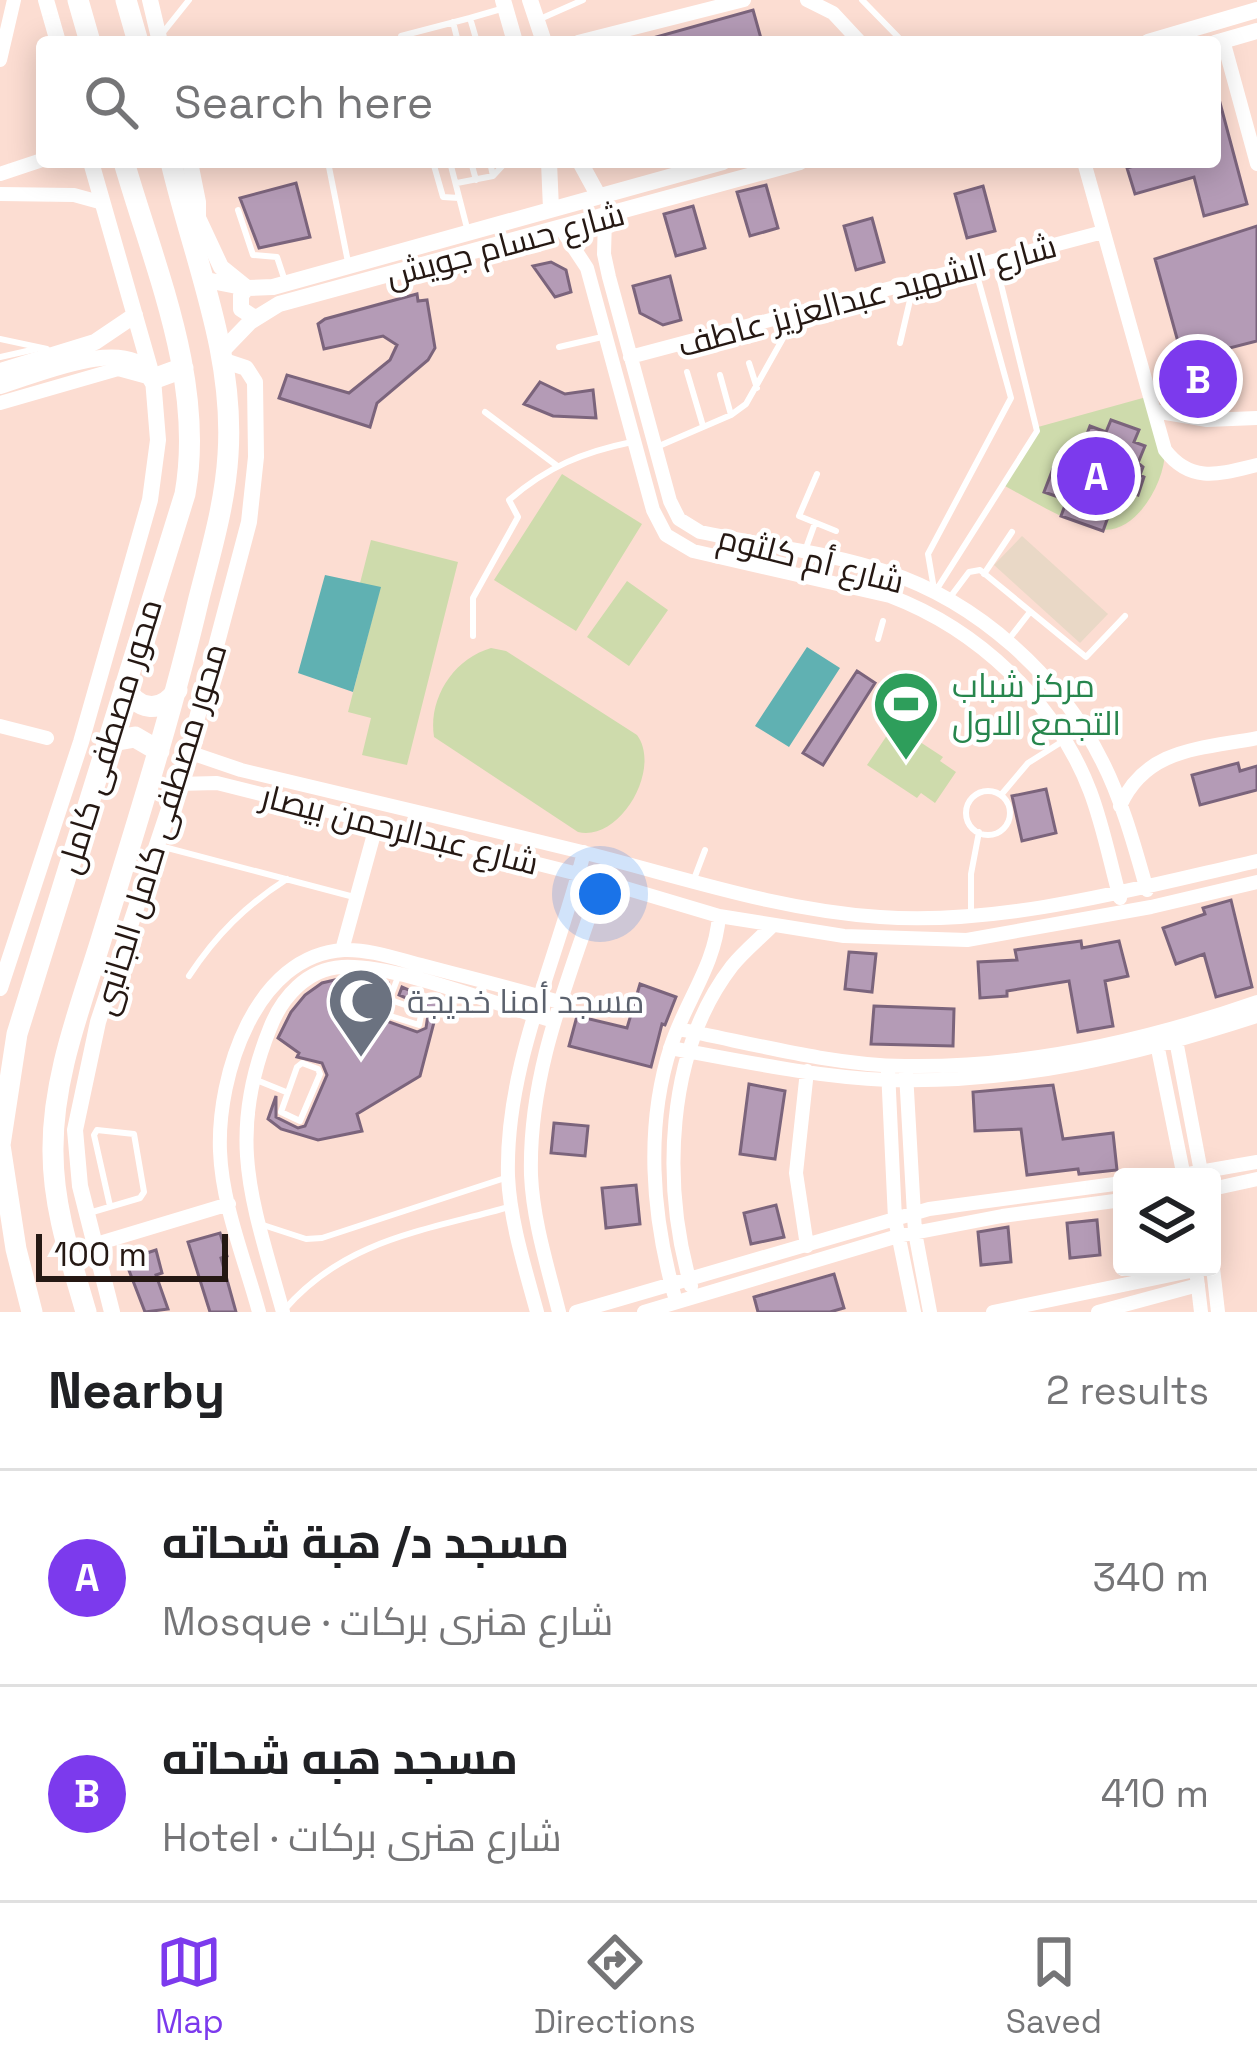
<!DOCTYPE html>
<html lang="en">
<head>
<meta charset="utf-8">
<style>
	body { margin:0; font-family:"Space Grotesk",Cairo,sans-serif; background:#f2f2f2; color:#202124 }
	.controls { position:absolute; right:36px; bottom:36px; display:grid; overflow:hidden; border-radius:12px; box-shadow:0 6px 30px #0003 }
	.controls button { width:108px; height:108px; display:grid; place-items:center; padding:0; border:0; border-bottom:3px solid #e0e0e0; background:#fff; color:#202124; font:60px sans-serif }
	.scale { position:absolute; left:36px; bottom:30px; width:192px; box-sizing:border-box; padding-left:12px; border:6px solid #251813; border-top:0; font-size:33px; line-height:42px; white-space:nowrap; color:#251813; -webkit-text-stroke:9px #fff; paint-order:stroke }
	.you { position:absolute; left:600px; top:894px; width:42px; height:42px; margin:-30px; border:9px solid #fff; border-radius:50%; background:#1a73e8; box-shadow:0 0 0 18px #1a73e833 }
	.badge { display:grid; place-items:center; width:78px; height:78px; border-radius:50%; background:#7c3aed; color:#fff; font-size:39px; font-weight:700 }
	.pin { position:absolute; translate:-50% -50%; border:6px solid #fff; box-shadow:0 3px 12px #0006 }
	.list { margin:0; padding:0; list-style:none }
	h2 { display:flex; justify-content:space-between; align-items:center; height:156px; margin:0; padding:0 48px; font-size:51px }
	h2 small { font-size:39px; font-weight:400; color:#757577 }
	.list li { display:grid; grid-template-columns:78px 1fr auto; gap:36px; align-items:center; box-sizing:border-box; height:216px; padding:0 48px; border-top:3px solid #e0e0e0 }
	.list b { display:block; font-size:45px; white-space:nowrap }
	.list p { margin:0; font-size:39px; white-space:nowrap; color:#757577 }
	.list em { font-size:39px; font-style:normal; color:#757577 }
	.icon { flex:none; width:66px; height:66px; fill:none; stroke:currentColor; stroke-width:2; stroke-linecap:round; stroke-linejoin:round }
	.map { position:relative; flex:none; width:1257px; height:1312px; overflow:hidden }
	.search { position:absolute; background:#fff; box-shadow:0 6px 30px #0003; left:36px; right:36px; top:36px; height:132px; display:flex; align-items:center; gap:30px; box-sizing:border-box; padding:0 42px; border-radius:12px; color:#757577; font-size:45px }
	.sheet { height:588px; background:#fff }
	nav { display:flex; justify-content:space-around; align-items:center; box-sizing:border-box; height:168px; border-top:3px solid #e0e0e0; background:#fff; font-size:33px; color:#757577 }
	nav a { display:grid; justify-items:center; gap:6px }
	nav .on { color:#7c3aed }
	.map>svg:first-child { display:block }
	.education { fill:#e9d8c6 }
	.green { fill:#cedbac }
	.water { fill:#60b1b2 }
	.building { fill:#b49bb6; stroke:#7b647c; stroke-width:3 }
	.lines { fill:none; stroke-linecap:round; stroke-linejoin:round }
	.service { stroke:#fff; stroke-width:6 }
	.minor { stroke:#fff; stroke-width:14 }
	.tertiary { stroke:#fff; stroke-width:16 }
	.primary { stroke:#fff; stroke-width:21 }
	.labels { text-anchor:middle; stroke-width:9; stroke-linejoin:round; paint-order:stroke }
	.street-label { font-size:33px; fill:#251813; stroke:#fff }
	.leisure-label { font-size:33px; fill:#27864d; stroke:#fff; text-anchor:start }
	.worship-label { font-size:33px; fill:#5b616d; stroke:#fff; text-anchor:start }
</style>
</head>
<body>
<div class="map">
<svg width="1257" height="1312" viewBox="0 0 1257 1312">
	<rect width="100%" height="100%" fill="#fcddd2"/>
	<path class="education" d="M1022 536 1108 614 1080 643 994 565Z"/>
	<path class="green" d="M1150 396C1155 413 1165 434 1165 451 1165 483 1135 537 1098 529 1065 522 1033 501 1003 485L1038 427Z
		M562 474 642 524 576 631 494 580Z
		M371 540 458 562 407 765 362 755 371 718 348 712 380 588 360 583Z
		M627 581 668 610 629 666 587 637Z
		M491 648 506 651 637 735C662 769 620 842 578 832L434 737C428 699 453 659 491 648Z
		M894 725 943 757 940 761 956 772 935 803 921 793 917 798 867 765Z"/>
	<path class="water" d="M325 575 381 587 353 692 298 673Z
		M807 647 840 668 789 747 755 726Z"/>
	<path class="building" d="M753 10 762 42H650L649 39Z
		M1215 99H1219L1247 204 1204 216 1194 177 1135 194 1127 168 1147 162H1215Z
		M296 183 310 237 259 248 240 198Z
		M766 185 778 228 750 236 737 192Z
		M983 186 995 231 967 238 955 194Z
		M693 206 705 248 676 256 664 214Z
		M872 218 884 262 856 270 844 226Z
		M1257 226V341L1183 360 1155 259Z
		M551 262 566 270 571 292 555 297 533 266Z
		M670 276 681 320 663 325 640 313 633 286Z
		M417 294 418 301 427 300 435 348 428 360 377 403 370 427 279 398 287 375 349 393 390 360 397 345 383 336 324 349 318 324 325 319Z
		M540 382 565 394 593 390 596 418 553 416 524 404Z
		M1111 420 1139 430 1134 442 1145 446 1138 463 1143 467 1140 475 1144 477 1138 495 1130 492 1124 507 1113 503 1103 531 1061 516 1067 500 1044 492 1059 453 1077 460 1090 426 1106 432Z
		M857 671 875 683 823 765 803 753Z
		M1238 763 1240 771 1257 766V790L1200 805 1192 775Z
		M1046 789 1056 833 1022 841 1012 796Z
		M1231 900 1252 987 1216 997 1204 954 1176 964 1163 928 1205 914 1203 908Z
		M1081 941 1082 948 1119 941 1128 976 1105 981 1113 1026 1078 1032 1069 981 1007 991V996L980 998 978 962 1017 960 1015 950Z
		M849 952 876 954 872 992 845 989Z
		M343 978 388 983 378 1018 417 1032 426 1028 429 1008 399 995 402 987 439 1003 420 1076 357 1114 362 1131 318 1140 281 1129 268 1119 276 1096V1117L298 1128 305 1126 327 1075 322 1063 297 1057 299 1053 278 1038 291 1012 305 995 322 983Z
		M640 984 676 997 665 1025 662 1024 651 1067 569 1046 577 1016 627 1028Z
		M874 1006 954 1009 953 1046 871 1044Z
		M749 1084 785 1091 775 1159 740 1154Z
		M1053 1085 1063 1139 1113 1133 1117 1170 1079 1174 1078 1169 1027 1175 1021 1129 975 1131 973 1092Z
		M554 1123 588 1126 585 1156 551 1153Z
		M636 1185 640 1224 606 1228 602 1188Z
		M776 1205 784 1237 751 1244 744 1213Z
		M1097 1220 1100 1255 1070 1258 1067 1223Z
		M1008 1227 1011 1262 981 1265 978 1232Z
		M220 1233 227 1256 221 1258 236 1312H210L188 1242Z
		M156 1250 162 1273 156 1275 168 1309 145 1312 125 1260Z
		M834 1274 844 1308 830 1312H758L754 1297Z"/>
	<g class="lines">
		<path class="service" d="M862 0 903 42
			M470 18 501 9
			M540 19 583 0
			M453 22 458 42
			M161 35 189 0
			M401 42V36L470 18 477 42
			M328 162 348 262
			M433 162 443 197 459 198
			M450 162 467 228
			M471 162 476 180
			M490 162 493 176
			M457 183 493 176 506 162
			M238 210 253 255 277 257 285 281
			M0 339 47 349
			M900 343 914 283
			M559 347 602 337
			M0 357 36 349
			M749 363 757 388
			M687 372 703 426
			M720 375 731 415
			M485 412 556 465
			M659 446 731 415 746 404 795 317
			M817 474 799 516 836 531
			M806 548 815 523
			M984 574 1012 532
			M934 589 928 554 1011 398 975 268
			M935 592 1037 431 996 264
			M948 600 969 572 980 570 1086 657 1125 616
			M473 636V598L518 517 509 500C547 467 583 452 632 442
			M878 639 883 621
			M1009 639 1030 612
			M966 813a22 22 0 1 1 44 0a22 22 0 1 1-44 0Z
			M1001 795 1028 763 1063 741
			M160 846 354 897
			M694 879 705 850
			M971 912V874L979 832
			M189 976C216 935 246 905 287 879
			M388 999 422 1011 419 1025 384 1014 398 977
			M302 1063 318 1069 320 1074 300 1121 281 1112 297 1067Z
			M254 1079 286 1092
			M89 1213 140 1198 144 1192 134 1134 97 1130 94 1135 110 1206
			M260 1224 306 1239 322 1238 505 1178
			M285 1309C346 1239 424 1231 509 1207"/>
		<path class="minor" d="M807 0 833 13 860 42
			M1223 40 1257 164
			M578 42 744 0
			M0 60 14 0
			M1084 162 1165 450C1191 484 1220 474 1257 465
			M0 174 42 160
			M0 194 74 195 103 203
			M605 218 604 254 609 277 670 501 679 519 700 532C761 545 828 552 887 572 978 602 1060 676 1102 761 1122 800 1135 848 1147 890
			M560 227 587 268 653 510 666 535 693 551 890 596C977 629 1056 702 1090 791 1103 825 1110 862 1120 898
			M630 357 1103 232
			M0 403 118 369 151 378
			M1154 411 1207 420 1257 418
			M0 726 47 738
			M188 752 241 770C353 797 466 823 578 851 679 876 775 910 880 917 1002 926 1138 888 1257 861
			M177 784 217 783 578 874 719 916 844 936 967 940 1151 907 1257 882
			M1120 806C1146 748 1200 749 1257 738
			M342 950 377 823
			M678 1029C751 1043 830 1065 905 1066 1024 1068 1145 1041 1257 1002
			M1175 1035 1202 1177
			M1156 1039 1184 1177
			M670 1048C742 1061 815 1077 888 1080 1016 1084 1137 1055 1257 1016
			M888 1070 895 1219 914 1312
			M906 1073 915 1232 930 1312
			M1171 1177 1257 1162
			M1212 1189 1257 1179
			M93 1245 229 1204
			M807 1246 796 1173 807 1071
			M1212 1259 1218 1312
			M1197 1278 1201 1312
			M691 1286C662 1185 665 1053 732 966 743 952 758 940 771 927
			M674 1294C652 1214 645 1126 671 1046 686 1000 715 966 719 916
			M259 1312C245 1260 222 1205 220 1151 217 1076 255 955 344 950 371 949 400 960 425 966 470 978 515 989 559 1002
			M283 1312C253 1203 225 1139 270 1028 282 997 307 969 342 967 397 964 498 1006 554 1021
			M537 1312C525 1268 510 1221 508 1176 505 1064 558 959 584 852
			M559 1312C548 1268 533 1221 531 1175 528 1063 576 964 608 860
			M576 1312 929 1209 1122 1183
			M644 1312 898 1236 1002 1216 1122 1200
			M993 1312 1195 1270
			M1098 1312 1198 1285"/>
		<path class="tertiary" d="M46 0 58 42
			M150 0 160 42
			M503 0 515 42
			M530 0 544 42
			M1148 42 1257 10
			M1215 43 1257 31
			M190 162 198 202V229
			M549 162 551 209
			M580 162 598 195
			M199 220 221 267 247 288 241 295V309L255 318
			M201 279 247 288 273 287 723 162
			M223 350 250 322 279 304 800 162
			M0 371 95 342 135 315
			M0 386C38 375 123 336 150 373
			M0 988 81 742 150 500 158 440 153 379 91 162
			M112 1312 80 1186 75 1130 98 1022 188 752 249 522 256 457 255 382 246 368 225 361"/>
		<path class="primary" d="M78 0 90 42
			M126 0 138 42
			M153 379 183 368
			M125 685C135 711 162 714 177 690
			M107 742 135 737 159 751
			M32 1312 16 1249 0 1145 17 1034 185 494C205 382 155 269 124 162
			M86 1312C71 1260 53 1207 53 1152 52 1079 80 1008 101 940 136 826 172 713 199 598 211 551 225 504 228 455 235 353 194 260 171 162"/>
	</g>
	<defs>
		<g id="stadium-pin" transform="scale(3.45)"><path d="M0 17L-7.5 6A9.5 9.5 0 1 1 7.5 6Z" fill="#2e9e5b" stroke="#fff"/><path d="M0-5a6.5 5 0 1 0 0 10a6.5 5 0 1 0 0-10ZM-3.5-1.8h7v3.6h-7Z" fill="#fff"/></g>
		<g id="mosque-pin" transform="scale(3.45)"><path d="M0 17L-7.5 6A9.5 9.5 0 1 1 7.5 6Z" fill="#6b7280" stroke="#fff"/><path d="M3.5-4.9A6 6 0 1 0 3.5 4.9A5 5 0 1 1 3.5-4.9Z" fill="#fff"/></g>
	</defs>
	<g fill-rule="evenodd">
		<use href="#stadium-pin" x="906" y="704"/>
		<use href="#mosque-pin" x="361" y="1001"/>
	</g>
	<g class="labels">
		<g class="street-label">
			<text transform="translate(505 244) rotate(-15)" y="12">شارع حسام جويش</text>
			<text transform="translate(867 295) rotate(-15)" y="12">شارع الشهيد عبدالعزيز عاطف</text>
			<text transform="translate(811 559) rotate(14)" y="12">شارع أم كلثوم</text>
			<text transform="translate(109 736) rotate(-73)" y="12">محور مصطفى كامل</text>
			<text transform="translate(159 829) rotate(-73)" y="12">محور مصطفى كامل الجانبى</text>
			<text transform="translate(400 829) rotate(14)" y="12">شارع عبدالرحمن بيصار</text>
		</g>
		<g class="leisure-label">
			<text x="952" y="697">مركز شباب<tspan x="952" dy="38">التجمع الاول</tspan></text>
		</g>
		<g class="worship-label">
			<text x="407" y="1013">مسجد أمنا خديجة</text>
		</g>
	</g>
</svg>
<div class="controls">
<button><svg class="icon" aria-label="layers" viewBox="0 0 24 24"><path d="M12 4l9 5-9 5-9-5zM3 14l9 5 9-5"/></svg></button>
</div>
<div class="scale">100 m</div>
<div class="you"></div>
<div class="pin badge" style="left:1096px;top:476px">A</div>
<div class="pin badge" style="left:1198px;top:379px">B</div>
<div class="search"><svg class="icon" aria-label="search" viewBox="0 0 24 24"><circle cx="10" cy="10" r="6"/><path d="M15 15l6 6"/></svg>Search here</div>
</div>
<section class="sheet">
<h2>Nearby<small>2 results</small></h2>
<ul class="list">
<li><span class="badge">A</span><div><b>مسجد د/ هبة شحاته</b><p>Mosque · شارع هنرى بركات</p></div><em>340 m</em></li>
<li><span class="badge">B</span><div><b>مسجد هبه شحاته</b><p>Hotel · شارع هنرى بركات</p></div><em>410 m</em></li>
</ul>
</section>
<nav>
<a class="on"><svg class="icon" aria-label="map" viewBox="0 0 24 24"><path d="M3 6l6-2 6 2 6-2v14l-6 2-6-2-6 2zM9 4v14M15 6v14"/></svg>Map</a>
<a><svg class="icon" aria-label="directions" viewBox="0 0 24 24"><path d="M12 3l9 9-9 9-9-9zM9 14v-3h6M13 9l2 2-2 2"/></svg>Directions</a>
<a><svg class="icon" aria-label="saved" viewBox="0 0 24 24"><path d="M7 4h10v16l-5-4-5 4z"/></svg>Saved</a>
</nav>
</body>
</html>
